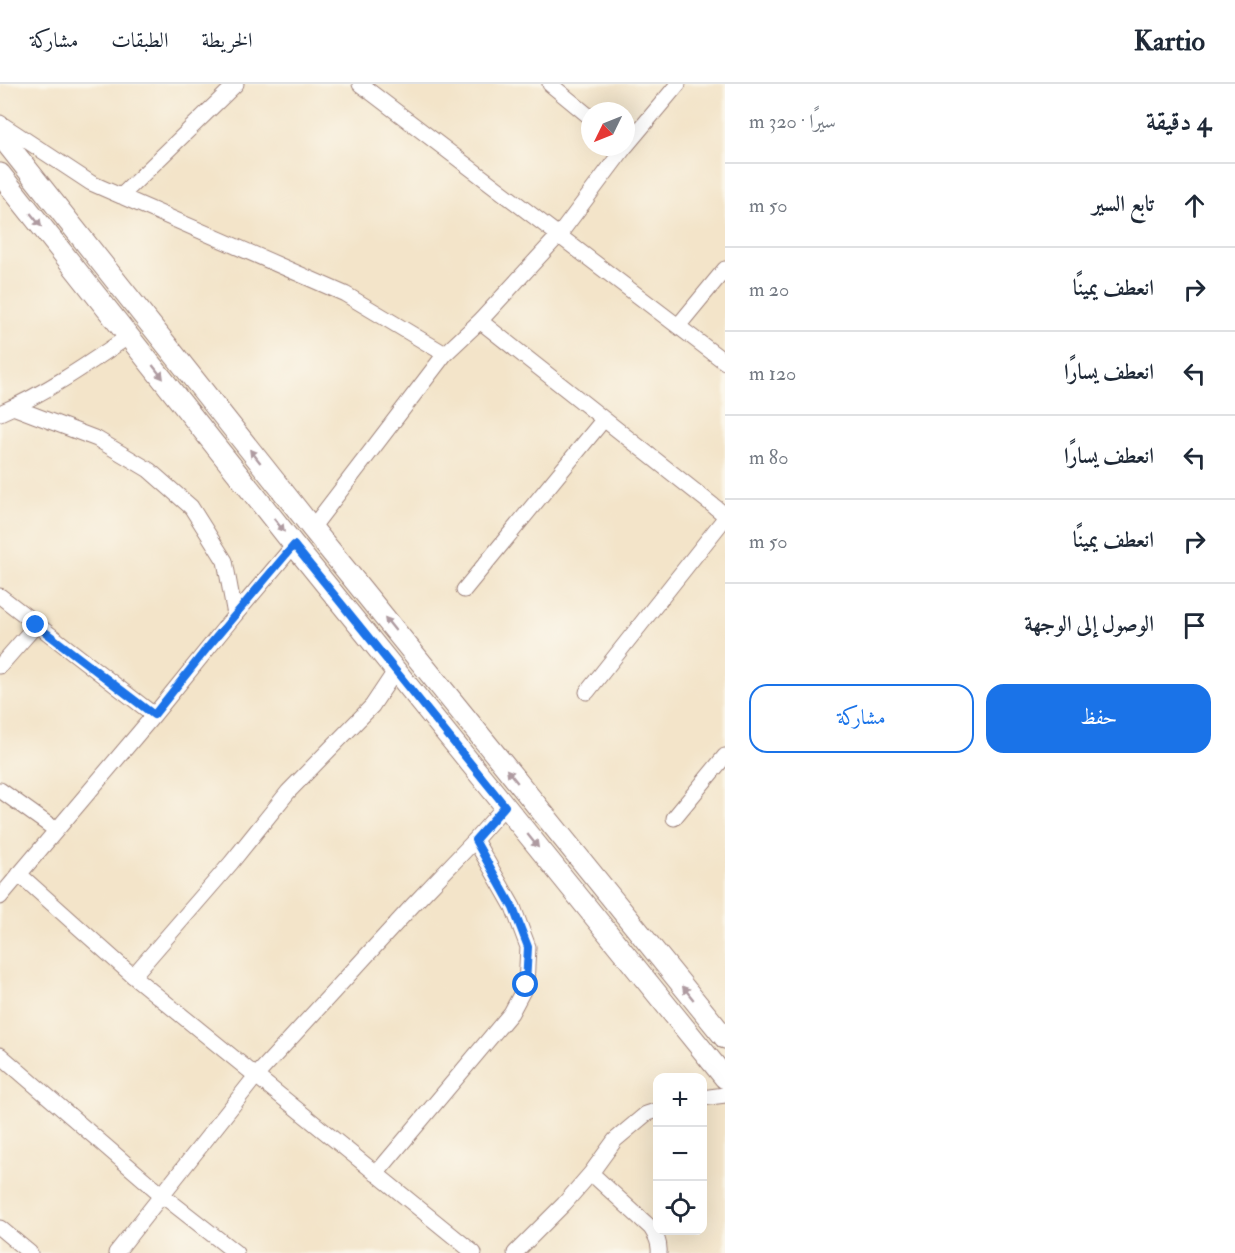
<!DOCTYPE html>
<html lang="ar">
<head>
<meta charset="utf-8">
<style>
	body { margin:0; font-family:"IM FELL Double Pica",Amiri,serif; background:#f2f2f3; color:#1f2937; direction:rtl }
	.controls { position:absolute; right:18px; bottom:18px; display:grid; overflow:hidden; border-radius:12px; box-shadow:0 6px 24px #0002 }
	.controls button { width:54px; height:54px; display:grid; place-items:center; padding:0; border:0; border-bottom:2px solid #e0e1e3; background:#fff; color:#1f2937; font:30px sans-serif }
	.compass { position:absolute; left:581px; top:18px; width:54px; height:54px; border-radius:50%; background:#fff; box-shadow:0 6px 24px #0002; rotate:227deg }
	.stop { position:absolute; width:18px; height:18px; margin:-14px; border:4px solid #1a73e8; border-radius:50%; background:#fff }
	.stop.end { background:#1a73e8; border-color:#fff; box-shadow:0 2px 6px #0008 }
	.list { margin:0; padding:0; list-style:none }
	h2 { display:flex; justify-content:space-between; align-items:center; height:78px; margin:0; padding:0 24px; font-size:26px }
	h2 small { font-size:20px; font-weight:400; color:#747a83 }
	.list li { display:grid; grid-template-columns:39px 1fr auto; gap:18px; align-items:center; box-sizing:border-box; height:84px; padding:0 24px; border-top:2px solid #e0e1e3 }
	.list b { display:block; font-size:22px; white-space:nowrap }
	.list em { font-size:20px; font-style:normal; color:#747a83 }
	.actions { display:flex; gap:12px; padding:18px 24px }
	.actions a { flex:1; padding:14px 0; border:2px solid #1a73e8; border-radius:18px; text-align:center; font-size:21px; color:#1a73e8 }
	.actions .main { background:#1a73e8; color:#fff }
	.icon { flex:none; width:33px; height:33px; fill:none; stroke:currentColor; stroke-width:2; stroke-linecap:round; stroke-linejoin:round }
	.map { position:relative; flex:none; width:725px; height:1169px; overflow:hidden; direction:ltr }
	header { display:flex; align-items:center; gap:36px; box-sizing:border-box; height:84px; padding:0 30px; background:#fff; border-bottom:2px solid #e0e1e3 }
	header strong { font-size:28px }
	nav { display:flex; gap:33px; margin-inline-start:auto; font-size:21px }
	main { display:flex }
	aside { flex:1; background:#fff }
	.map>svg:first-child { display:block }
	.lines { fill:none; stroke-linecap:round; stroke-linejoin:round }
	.street-casing { stroke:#9e827a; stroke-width:17 }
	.secondary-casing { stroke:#9e827a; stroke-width:23 }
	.street { stroke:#fff; stroke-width:15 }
	.secondary { stroke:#fff; stroke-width:21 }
	.oneway { fill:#ae9aa0 }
	.route { stroke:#1a73e8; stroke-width:8 }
</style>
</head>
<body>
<header>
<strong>Kartio</strong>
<nav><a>الخريطة</a><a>الطبقات</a><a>مشاركة</a></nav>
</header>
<main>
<aside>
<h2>4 دقيقة<small>سيرًا · 320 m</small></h2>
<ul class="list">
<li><svg class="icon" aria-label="ahead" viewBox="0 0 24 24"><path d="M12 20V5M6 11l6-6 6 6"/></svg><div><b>تابع السير</b></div><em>50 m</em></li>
<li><svg class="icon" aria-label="right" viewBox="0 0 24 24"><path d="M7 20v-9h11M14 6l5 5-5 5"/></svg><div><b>انعطف يمينًا</b></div><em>20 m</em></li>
<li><svg class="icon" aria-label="left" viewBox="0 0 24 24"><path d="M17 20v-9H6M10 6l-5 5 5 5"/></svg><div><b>انعطف يسارًا</b></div><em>120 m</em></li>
<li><svg class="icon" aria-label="left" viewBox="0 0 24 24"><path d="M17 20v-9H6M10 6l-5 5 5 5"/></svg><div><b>انعطف يسارًا</b></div><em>80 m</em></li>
<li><svg class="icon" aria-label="right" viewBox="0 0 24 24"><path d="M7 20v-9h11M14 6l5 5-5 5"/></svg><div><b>انعطف يمينًا</b></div><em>50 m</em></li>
<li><svg class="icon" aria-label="arrive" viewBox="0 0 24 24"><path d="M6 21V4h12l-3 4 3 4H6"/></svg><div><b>الوصول إلى الوجهة</b></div></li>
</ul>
<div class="actions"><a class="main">حفظ</a><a>مشاركة</a></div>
</aside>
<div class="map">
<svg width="725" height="1169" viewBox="0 0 725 1169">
	<rect width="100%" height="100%" fill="#fbf7ec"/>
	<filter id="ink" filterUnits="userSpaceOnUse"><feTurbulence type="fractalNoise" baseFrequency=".0167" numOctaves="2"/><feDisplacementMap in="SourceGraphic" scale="12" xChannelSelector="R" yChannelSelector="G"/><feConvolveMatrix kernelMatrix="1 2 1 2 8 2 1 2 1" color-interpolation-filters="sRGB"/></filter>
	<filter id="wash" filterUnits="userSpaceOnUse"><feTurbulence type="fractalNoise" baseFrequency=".008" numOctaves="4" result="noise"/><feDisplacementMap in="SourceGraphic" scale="24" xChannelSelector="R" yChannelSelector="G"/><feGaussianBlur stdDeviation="1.35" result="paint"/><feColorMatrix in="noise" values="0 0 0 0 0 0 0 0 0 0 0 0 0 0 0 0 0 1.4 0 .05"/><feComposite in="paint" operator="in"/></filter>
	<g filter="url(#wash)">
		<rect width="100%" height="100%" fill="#f3e4c9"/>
	</g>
	<g filter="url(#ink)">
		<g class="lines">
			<g class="street-casing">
				<path id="street" d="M360 0 725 278
					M550 0 590 33
					M0 39 91 99 345 210 445 270
					M626 62 678 0
					M121 112 236 0
					M480 237 725 431
					M678 242 725 185
					M0 329C46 309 88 280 129 252
					M312 444 445 270 480 237 559 151 625 63
					M464 506 604 335
					M0 512 154 631
					M235 531 294 461
					M0 582 36 541
					M587 608 725 434
					M0 706 56 746
					M674 734 725 672
					M19 790 133 892 474 1169
					M0 813 154 631 235 531 225 477 191 423 149 386 97 355 13 323
					M133 892 231 779 288 708 372 622 396 586
					M0 971 162 1111 236 1169
					M702 1014 725 1011
					M591 1089 651 1144C656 1152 660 1159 659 1169
					M376 1090 511 929 526 901 528 863 513 823 475 756
					M0 1144 30 1169
					M116 1169 256 992 413 821 475 756 505 722
					M515 1169 564 1120 591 1089 615 1056 646 1030 658 1026"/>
			</g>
			<g class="secondary-casing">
				<path id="secondary" d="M0 51 312 444 725 954
					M0 90 294 461 725 994"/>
			</g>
			<use href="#street" class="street"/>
			<use href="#secondary" class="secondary"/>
		</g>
		<defs><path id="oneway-solid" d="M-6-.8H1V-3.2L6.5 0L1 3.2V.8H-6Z" transform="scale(1.5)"/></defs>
		<g class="oneway">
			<use href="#oneway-solid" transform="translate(36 136) rotate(51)"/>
			<use href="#oneway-solid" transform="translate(158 288) rotate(52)"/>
			<use href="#oneway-solid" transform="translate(255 372) rotate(-128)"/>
			<use href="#oneway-solid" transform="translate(279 441) rotate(52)"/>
			<use href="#oneway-solid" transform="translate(390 540) rotate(-129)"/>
			<use href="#oneway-solid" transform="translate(512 692) rotate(-129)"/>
			<use href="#oneway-solid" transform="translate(533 757) rotate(51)"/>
			<use href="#oneway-solid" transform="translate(688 909) rotate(-129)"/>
		</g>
	</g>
	<g class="lines" filter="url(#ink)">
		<path class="route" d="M36 541 154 631 208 563 294 461 505 722 475 756 513 824 528 863 526 901"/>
	</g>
</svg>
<div class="controls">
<button>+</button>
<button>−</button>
<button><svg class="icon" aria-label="locate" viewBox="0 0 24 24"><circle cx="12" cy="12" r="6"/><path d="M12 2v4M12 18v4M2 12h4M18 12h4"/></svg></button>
</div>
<svg class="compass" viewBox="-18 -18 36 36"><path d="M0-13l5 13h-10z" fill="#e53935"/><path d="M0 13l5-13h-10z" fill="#747a83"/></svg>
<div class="stop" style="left:526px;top:901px"></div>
<div class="stop end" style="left:36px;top:541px"></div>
</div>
</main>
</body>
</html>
